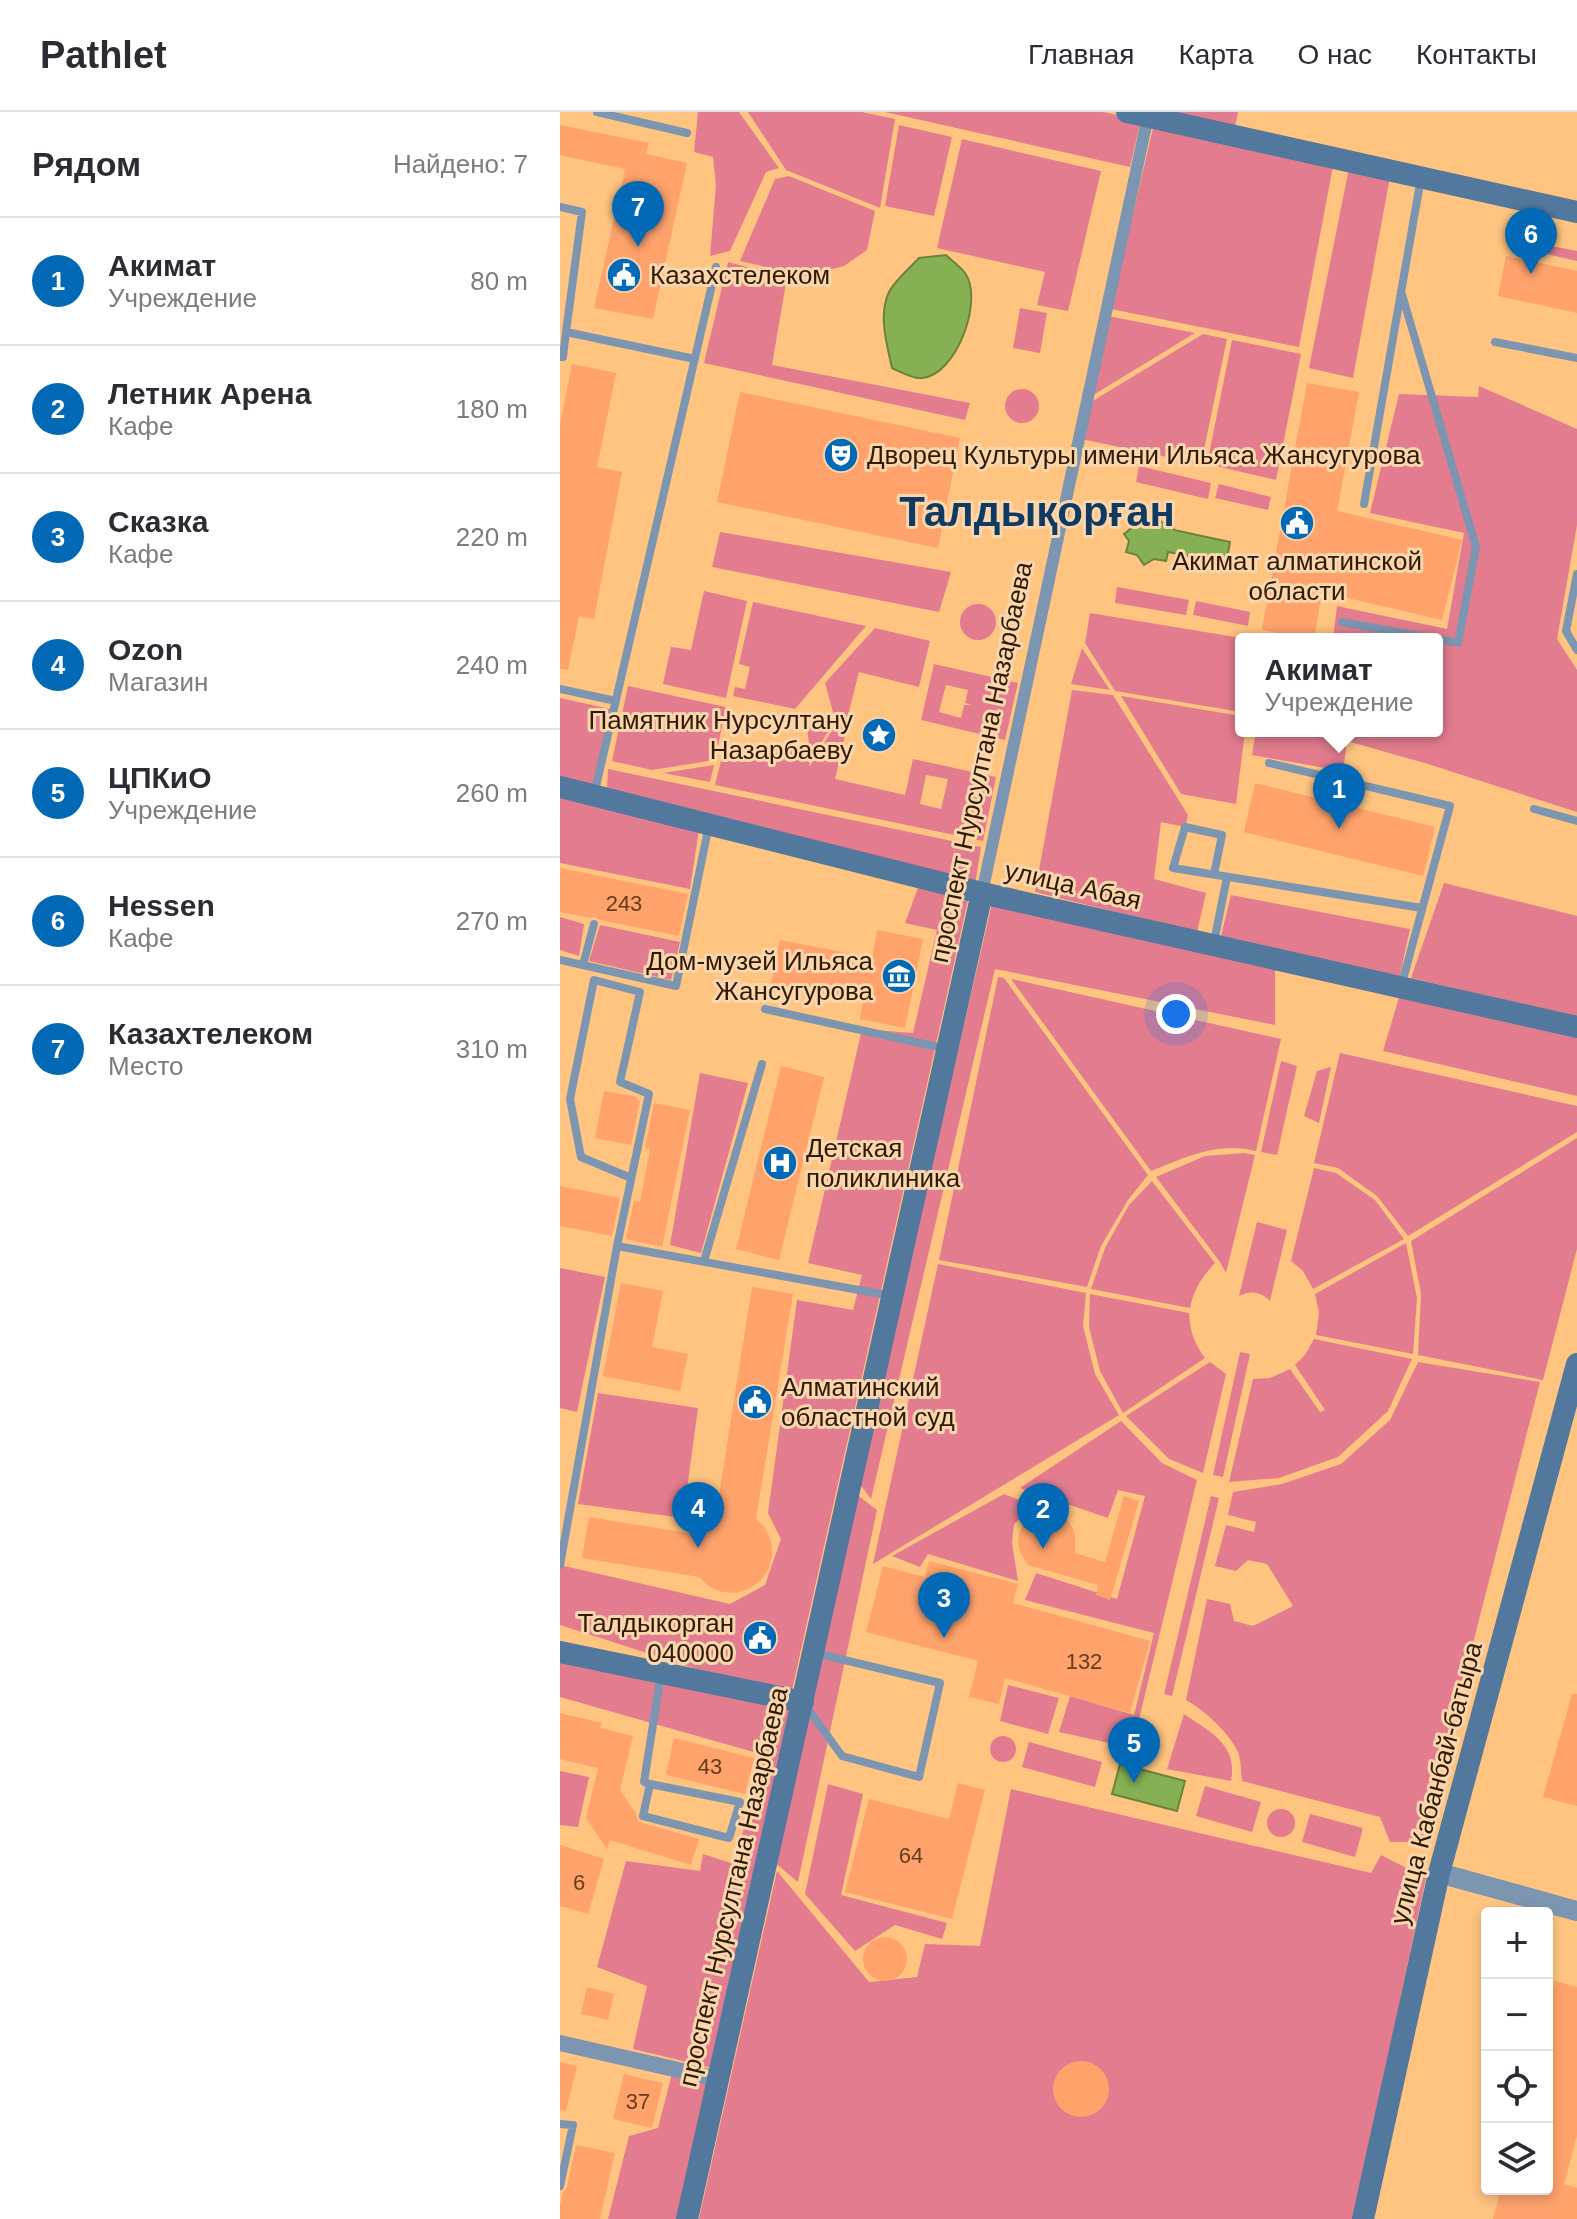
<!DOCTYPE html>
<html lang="ru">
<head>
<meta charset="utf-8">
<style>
	body { margin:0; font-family:Helvetica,sans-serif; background:#f7f7f7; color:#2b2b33 }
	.controls { position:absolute; right:24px; bottom:24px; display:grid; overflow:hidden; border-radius:8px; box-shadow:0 4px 12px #0003 }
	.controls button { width:72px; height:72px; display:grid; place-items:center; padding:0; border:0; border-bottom:2px solid #e1e1e2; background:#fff; color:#2b2b33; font:40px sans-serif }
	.you { position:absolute; left:616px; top:902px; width:28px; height:28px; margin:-20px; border:6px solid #fff; border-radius:50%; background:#1a73e8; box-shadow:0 0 0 12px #1a73e833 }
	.badge { display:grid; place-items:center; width:52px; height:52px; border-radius:50%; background:#0169b5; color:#fff; font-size:26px; font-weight:700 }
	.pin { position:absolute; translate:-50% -66px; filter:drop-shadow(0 2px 4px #0008) }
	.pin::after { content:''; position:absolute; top:42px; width:28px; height:24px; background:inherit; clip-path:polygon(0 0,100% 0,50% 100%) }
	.popup { position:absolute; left:675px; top:521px; width:208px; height:104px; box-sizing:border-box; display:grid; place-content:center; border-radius:8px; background:#fff; filter:drop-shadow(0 2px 6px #0005); font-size:26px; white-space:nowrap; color:#7c7c81 }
	.popup b { font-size:30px; color:#2b2b33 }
	.popup::after { content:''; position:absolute; left:50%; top:100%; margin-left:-16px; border:16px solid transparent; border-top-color:#fff }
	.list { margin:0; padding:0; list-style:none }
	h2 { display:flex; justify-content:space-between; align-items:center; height:104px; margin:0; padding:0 32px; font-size:34px }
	h2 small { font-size:26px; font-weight:400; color:#7c7c81 }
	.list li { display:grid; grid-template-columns:52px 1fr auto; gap:24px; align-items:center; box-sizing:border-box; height:128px; padding:0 32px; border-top:2px solid #e1e1e2 }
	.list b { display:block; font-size:30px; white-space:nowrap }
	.list p { margin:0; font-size:26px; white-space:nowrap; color:#7c7c81 }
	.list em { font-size:26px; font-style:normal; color:#7c7c81 }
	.icon { flex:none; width:44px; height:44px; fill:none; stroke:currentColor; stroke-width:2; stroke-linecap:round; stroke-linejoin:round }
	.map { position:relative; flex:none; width:1017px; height:2107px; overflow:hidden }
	header { display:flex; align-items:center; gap:48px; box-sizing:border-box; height:112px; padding:0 40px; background:#fff; border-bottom:2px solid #e1e1e2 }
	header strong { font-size:38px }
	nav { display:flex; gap:44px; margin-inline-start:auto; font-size:28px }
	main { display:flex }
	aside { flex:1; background:#fff }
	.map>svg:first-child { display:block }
	.green { fill:#e37c8e; fill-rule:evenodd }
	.water { fill:#85b054; stroke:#6c833b; stroke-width:2 }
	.building { fill:#ffa26c }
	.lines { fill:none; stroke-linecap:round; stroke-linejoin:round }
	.service { stroke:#7c95b0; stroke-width:8 }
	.pedestrian { stroke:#7c95b0; stroke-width:12 }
	.minor { stroke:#7c95b0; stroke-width:16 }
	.tertiary { stroke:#7c95b0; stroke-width:20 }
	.secondary { stroke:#53789e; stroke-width:22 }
	.labels { text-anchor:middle; stroke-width:6; stroke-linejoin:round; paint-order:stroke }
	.number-label { font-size:22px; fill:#643d1b }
	.poi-label { font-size:26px; fill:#301b00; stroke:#fad6af; text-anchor:start }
	.street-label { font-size:26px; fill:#301b00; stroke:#fad6af }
	.town-label { font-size:42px; font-weight:bold; fill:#103a5f; stroke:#fad6af }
</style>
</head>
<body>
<header>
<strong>Pathlet</strong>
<nav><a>Главная</a><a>Карта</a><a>О нас</a><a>Контакты</a></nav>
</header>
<main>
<aside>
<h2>Рядом<small>Найдено: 7</small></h2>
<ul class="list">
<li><span class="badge">1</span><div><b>Акимат</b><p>Учреждение</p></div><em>80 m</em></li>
<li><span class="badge">2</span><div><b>Летник Арена</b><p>Кафе</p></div><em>180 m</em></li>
<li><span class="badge">3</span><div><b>Сказка</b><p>Кафе</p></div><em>220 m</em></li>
<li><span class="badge">4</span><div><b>Ozon</b><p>Магазин</p></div><em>240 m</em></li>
<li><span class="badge">5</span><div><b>ЦПКиО</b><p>Учреждение</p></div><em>260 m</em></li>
<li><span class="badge">6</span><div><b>Hessen</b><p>Кафе</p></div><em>270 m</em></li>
<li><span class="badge">7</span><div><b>Казахтелеком</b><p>Место</p></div><em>310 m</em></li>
</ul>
</aside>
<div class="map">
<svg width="1017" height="2107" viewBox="0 0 1017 2107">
	<rect width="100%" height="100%" fill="#fec480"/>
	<path class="green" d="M138 0H179L219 56 206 60 170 139 150 144 156 73 153 45 134 40Z
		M188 0H302L335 7 320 96 226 58Z
		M325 0H543L581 8 570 55Z
		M608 0H678L675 15Z
		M339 13 392 25 374 104 325 94Z
		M593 16 773 54 739 235 551 197Z
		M402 27 541 59 508 199 477 193 485 160 377 136Z
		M789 56 830 65 793 266 749 256Z
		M229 64 315 99 307 138 284 154 245 164 180 149 215 67Z
		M952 126 1017 139V149L952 134Z
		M168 150 227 165 212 253 410 291 405 308 144 251Z
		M460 196 487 201 480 241 453 236Z
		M548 204 635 221 530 285Z
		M643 222 667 227 641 352 521 327 526 293Z
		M672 228 741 242 716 368 647 352Z
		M919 274 1017 317V413L997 527 1017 558V700L868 652 787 629 783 659 692 643 696 619H877V527H773L777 494 887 517 904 421 810 401 839 282 918 285Z
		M445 294a17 17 0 1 1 34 0a17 17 0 1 1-34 0Z
		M579 354 651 371 648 387 576 370Z
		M659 372 711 385 708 398 655 386Z
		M160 420 391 460 379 500 152 455Z
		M557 475 629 488 626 503 555 491Z
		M144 479 187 489 166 586 103 572 111 535 131 538Z
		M636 489 690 500 688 514 633 503Z
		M193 490 306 514 235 597 173 584 175 575 185 577 190 555 179 552Z
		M400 510a18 18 0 1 1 36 0a18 18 0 1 1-36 0Z
		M530 501 687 527H681V600L555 579 525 531Z
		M315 516 370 529 359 575 299 560 287 607 274 604 265 571Z
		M522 536 550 578 511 572Z
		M374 552 458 571 445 628 361 608ZM386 573 408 578 405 591 412 593H404L401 606 379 600Z
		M68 574 166 595 155 648 92 658 52 649Z
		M512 578 553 583 628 703 625 715 601 710 594 767 646 781 637 820 475 780Z
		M561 584 681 604V619H685L676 692 621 682Z
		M0 586 50 597 32 678 0 670Z
		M246 609 271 615 251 647Z
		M276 612 287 615 275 667 345 683 353 647 436 665 423 729 155 673 161 649 246 637 250 654ZM366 663 388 667 381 697 360 692Z
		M154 653 150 670 103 661Z
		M48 657 421 735 415 773 47 679Z
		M0 683 139 717 130 777 0 751Z
		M884 771 1017 804V905L851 866Z
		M359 773 408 788 230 1587 0 1513V1453L170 1492 205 1473 221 1427 208 1401 237 1188 293 1198 302 1163 248 1151 302 917 353 921 377 818 345 811Z
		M671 783 850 817 839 868 660 828Z
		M432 791 715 855V913L435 857 311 1387 299 1371Z
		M0 805 24 812 19 844 0 838Z
		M40 813 120 830 111 868 29 849Z
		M438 865 444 866 588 1063 568 1088 541 1134 527 1175 379 1148Z
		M451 867 721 927 696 1039C659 1029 625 1045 591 1059Z
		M840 882 1017 925V984L823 939Z
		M780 941 1017 994V1020L848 1124 817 1084 778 1056 754 1051Z
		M721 949 737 954 717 1043 701 1040Z
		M771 955 759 1011 744 1004 757 959Z
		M140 961 188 971 141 1141 110 1133Z
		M1017 1026V1137L983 1268 858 1243 861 1182 851 1129Z
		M684 1041 695 1043 666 1161 660 1150 596 1065 645 1044Z
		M754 1056 776 1061 815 1088 844 1127 753 1177 743 1159 731 1149Z
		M592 1069 655 1151C642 1165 634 1177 630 1196L531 1177 545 1136 569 1093Z
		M697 1110 727 1118 710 1189C701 1180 691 1178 679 1184Z
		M846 1131 857 1186 853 1242 756 1223 759 1201 755 1182Z
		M378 1152 526 1181 523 1214 535 1262 559 1303 313 1452Z
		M0 1156 45 1165 17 1300 0 1296Z
		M530 1182 629 1201C630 1219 634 1231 645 1246L563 1301 540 1259 529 1215Z
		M754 1227 852 1247 828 1299 778 1345 719 1366 669 1370 693 1267 710 1266 730 1257 760 1300 765 1298 735 1253 745 1243Z
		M680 1240 690 1242 663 1365 653 1363Z
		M650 1250 666 1262 643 1361 609 1347 566 1304Z
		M858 1250 980 1270 862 1730H830L820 1705 682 1669C681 1660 681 1651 679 1643 673 1624 643 1597 626 1588L647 1487 670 1492 674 1509 693 1514 733 1494 707 1452 688 1448 676 1459 655 1454 666 1413 694 1420 696 1410 668 1403 673 1380 722 1372 781 1352 830 1308Z
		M38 1281 138 1296 123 1406 18 1392Z
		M561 1309 602 1351 637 1368 572 1636 499 1620 510 1584 574 1603 594 1521 465 1488 476 1461 557 1487 585 1384 558 1378 548 1406 460 1376Z
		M296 1382 317 1398 238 1770 214 1750Z
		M444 1382 475 1394 454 1412 452 1431 458 1469 368 1442 360 1455 332 1444Z
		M651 1384 659 1386 612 1584 604 1582Z
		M0 1547 234 1596 152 1956 73 1937 87 1874 37 1855 66 1749 140 1759 143 1742 174 1752 204 1643 0 1585Z
		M448 1573 499 1586 488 1622 440 1609Z
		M624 1602C650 1620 678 1632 671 1669L607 1657Z
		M430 1637a13 13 0 1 1 26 0a13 13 0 1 1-26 0Z
		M469 1630 542 1650 535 1675 462 1655Z
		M0 1659 29 1665 18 1715 0 1713Z
		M268 1672 303 1682 281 1783 387 1811 382 1827 335 1813 295 1839 245 1782Z
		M645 1674 701 1690 692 1720 636 1704Z
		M451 1677 811 1761 821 1743 866 1766 793 2107H139L217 1759 309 1870 357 1865 365 1832 420 1834Z
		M707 1711a14 14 0 1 1 28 0a14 14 0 1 1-28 0Z
		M750 1702 803 1716 795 1745 742 1730Z
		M112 1962 150 1972 119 2107H48L69 2024 98 2016Z"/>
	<path class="water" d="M386 143C392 149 400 154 405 161 424 187 397 263 362 266 352 267 341 260 332 256 327 232 318 204 329 180 335 168 350 156 359 146Z
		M598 402 601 410 614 413V418L670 430 666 452 608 440 606 449 594 447 584 453 577 443 566 440 569 429 564 422 574 414V405L583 409Z
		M560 1652 625 1669 617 1699 552 1682Z"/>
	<path class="building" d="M0 13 89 31 86 42 127 51 93 207 34 196 65 57 0 43Z
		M946 144 1017 159V201L938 184Z
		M12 252 56 261 37 355 62 360 34 507 19 504 8 558 0 557V312Z
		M747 271 799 280 777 399 902 428 882 508 762 480 754 527 702 518Z
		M180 280 400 326 378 436 157 390Z
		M695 671 875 715 863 764 684 720Z
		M0 756 128 782 119 824 40 808 35 805 30 806 0 800Z
		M317 818 363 827 345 916 300 907 303 889 211 871 220 828 312 846Z
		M221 954 264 965 219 1148 176 1137Z
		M44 979 78 985 77 988 80 989 71 1033 35 1026Z
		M94 991 130 998 102 1135 66 1127 74 1089 80 1090 90 1037 85 1036Z
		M0 1074 60 1086 52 1124 0 1114Z
		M61 1171 103 1179 92 1235 128 1242 120 1279 43 1264Z
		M192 1175 233 1182 196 1406 205 1416 211 1429 212 1443 209 1456 201 1468 190 1476 177 1481 162 1480 150 1475 139 1465 22 1446 29 1405 134 1422 147 1407 156 1402Z
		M564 1384 579 1389 550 1488 536 1483 538 1473 468 1453 460 1440 458 1431 459 1421 463 1412 469 1406 478 1401 487 1400 496 1401 505 1406 511 1413 515 1422V1441L545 1450Z
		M369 1449 458 1472 453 1491 590 1529 570 1601 445 1566 439 1592 409 1585 418 1549 306 1520 323 1454 365 1465Z
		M1012 1582H1017V1694L983 1685Z
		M0 1601 42 1611 40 1616 73 1624 60 1678 76 1702 79 1710 139 1727 131 1753 50 1728 47 1737 26 1706 38 1656 0 1647Z
		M114 1626 194 1646 185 1682 106 1663Z
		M398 1671 425 1678 392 1807 285 1780 309 1687 389 1707Z
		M0 1733 44 1747 28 1802 0 1794Z
		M303 1847a22 22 0 1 1 44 0a22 22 0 1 1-44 0Z
		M995 1869 1017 1875V2024L1004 2072 1017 2076V2107H933L941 2077H987V1901Z
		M27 1875 54 1882 48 1908 21 1902Z
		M493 1977a28 28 0 1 1 56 0a28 28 0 1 1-56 0Z
		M0 1950 17 1954 6 1999 0 1998Z
		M64 1962 103 1971 92 2016 53 2007Z
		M16 2033 55 2041 40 2107H0V2092L3 2080 7 2075Z"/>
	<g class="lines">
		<path class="service" d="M37 0 127 21
			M0 95 22 100 6 220
			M841 179 916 435 898 531 877 527
			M935 230 1017 246
			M0 245H3L6 220 135 247
			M804 392 861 66
			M1017 462 1006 519 1017 538
			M782 510 876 527
			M0 577 56 589
			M709 651 890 694 841 875
			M34 683 156 155
			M974 697 1017 709
			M654 762 662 723 625 715 613 756 862 796
			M654 830 667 765
			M0 848 116 874 149 713
			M23 853 34 812
			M205 897 387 937
			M57 1134 332 1184
			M144 1149 202 952
			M0 1453 57 1134 89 982 60 970 80 880 34 868 10 987 21 1045 71 1066
			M246 1594 282 1644 359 1665 380 1571 255 1541
			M90 1672 83 1704 169 1726 180 1690 90 1672 84 1670 101 1562
			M0 2012 13 2013 0 2074"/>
		<path class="pedestrian" d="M422 781 588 4"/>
		<path class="minor" d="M0 1931 158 1967"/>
		<path class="tertiary" d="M879 1761 1017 1799"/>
		<path class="secondary" d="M567 0 1017 100
			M0 675 422 781 1017 915
			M0 1540 243 1590
			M127 2107 422 781
			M803 2107 879 1761 1017 1252"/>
	</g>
	<defs>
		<g id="civic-disc" transform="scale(1.8)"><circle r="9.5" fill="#0169b5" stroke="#fad6af"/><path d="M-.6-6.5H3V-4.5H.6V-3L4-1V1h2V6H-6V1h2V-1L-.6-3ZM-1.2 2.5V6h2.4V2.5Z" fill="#fff"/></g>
		<g id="theatre-disc" transform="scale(1.8)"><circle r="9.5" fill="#0169b5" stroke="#fad6af"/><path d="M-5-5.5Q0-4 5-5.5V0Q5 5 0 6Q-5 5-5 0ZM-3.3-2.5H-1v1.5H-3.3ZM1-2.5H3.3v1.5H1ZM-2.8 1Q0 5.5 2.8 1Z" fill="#fff"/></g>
		<g id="sight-disc" transform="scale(1.8)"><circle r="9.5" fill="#0169b5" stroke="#fad6af"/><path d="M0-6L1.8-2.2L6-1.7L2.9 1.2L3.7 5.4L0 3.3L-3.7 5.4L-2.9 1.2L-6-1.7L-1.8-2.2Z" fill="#fff"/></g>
		<g id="museum-disc" transform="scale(1.8)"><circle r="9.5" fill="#0169b5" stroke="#fad6af"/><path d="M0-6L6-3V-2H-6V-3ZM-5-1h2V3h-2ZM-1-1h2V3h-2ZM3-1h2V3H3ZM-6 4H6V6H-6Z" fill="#fff"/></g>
		<g id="hospital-disc" transform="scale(1.8)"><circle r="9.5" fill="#0169b5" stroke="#fad6af"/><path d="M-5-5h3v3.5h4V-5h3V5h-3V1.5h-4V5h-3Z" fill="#fff"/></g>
	</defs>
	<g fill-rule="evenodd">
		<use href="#civic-disc" x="64" y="163"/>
		<use href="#theatre-disc" x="281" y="343"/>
		<use href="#civic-disc" x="737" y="411"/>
		<use href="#sight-disc" x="319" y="623"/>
		<use href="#museum-disc" x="339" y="864"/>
		<use href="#hospital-disc" x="220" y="1051"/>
		<use href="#civic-disc" x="195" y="1290"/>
		<use href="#civic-disc" x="200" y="1526"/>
	</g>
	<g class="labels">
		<g class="number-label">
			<text x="64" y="799">243</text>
			<text x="524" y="1557">132</text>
			<text x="150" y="1662">43</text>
			<text x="351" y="1751">64</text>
			<text x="19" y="1778">6</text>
			<text x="78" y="1997">37</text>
		</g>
		<g class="poi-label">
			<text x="90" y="172">Казахстелеком</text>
			<text x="307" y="352">Дворец Культуры имени Ильяса Жансугурова</text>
			<text x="737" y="458" text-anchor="middle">Акимат алматинской<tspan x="737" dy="30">области</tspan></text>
			<text x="293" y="617" text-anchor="end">Памятник Нурсултану<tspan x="293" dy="30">Назарбаеву</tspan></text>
			<text x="313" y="858" text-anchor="end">Дом-музей Ильяса<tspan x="313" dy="30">Жансугурова</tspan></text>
			<text x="246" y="1045">Детская<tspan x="246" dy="30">поликлиника</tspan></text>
			<text x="221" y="1284">Алматинский<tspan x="221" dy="30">областной суд</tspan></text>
			<text x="174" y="1520" text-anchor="end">Талдыкорган<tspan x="174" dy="30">040000</tspan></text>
		</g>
		<g class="street-label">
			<text transform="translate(421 650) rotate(-78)" y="9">проспект Нурсултана Назарбаева</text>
			<text transform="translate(513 773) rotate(13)" y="9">улица Абая</text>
			<text transform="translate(876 1671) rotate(-75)" y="9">улица Кабанбай-батыра</text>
			<text transform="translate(173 1775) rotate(-77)" y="9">проспект Нурсултана Назарбаева</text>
		</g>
		<g class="town-label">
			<text x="477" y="414">Талдықорған</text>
		</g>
	</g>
</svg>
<div class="controls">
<button>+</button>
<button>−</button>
<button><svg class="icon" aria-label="locate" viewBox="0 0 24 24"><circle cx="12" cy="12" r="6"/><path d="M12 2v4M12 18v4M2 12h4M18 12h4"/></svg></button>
<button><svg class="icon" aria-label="layers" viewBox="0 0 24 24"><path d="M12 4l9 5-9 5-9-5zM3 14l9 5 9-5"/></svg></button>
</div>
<div class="you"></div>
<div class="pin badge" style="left:779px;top:717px">1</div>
<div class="popup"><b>Акимат</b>Учреждение</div>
<div class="pin badge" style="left:483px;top:1437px">2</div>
<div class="pin badge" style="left:384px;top:1526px">3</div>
<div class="pin badge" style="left:138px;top:1436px">4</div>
<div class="pin badge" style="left:574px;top:1671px">5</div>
<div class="pin badge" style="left:971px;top:162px">6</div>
<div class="pin badge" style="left:78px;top:135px">7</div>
</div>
</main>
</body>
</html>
